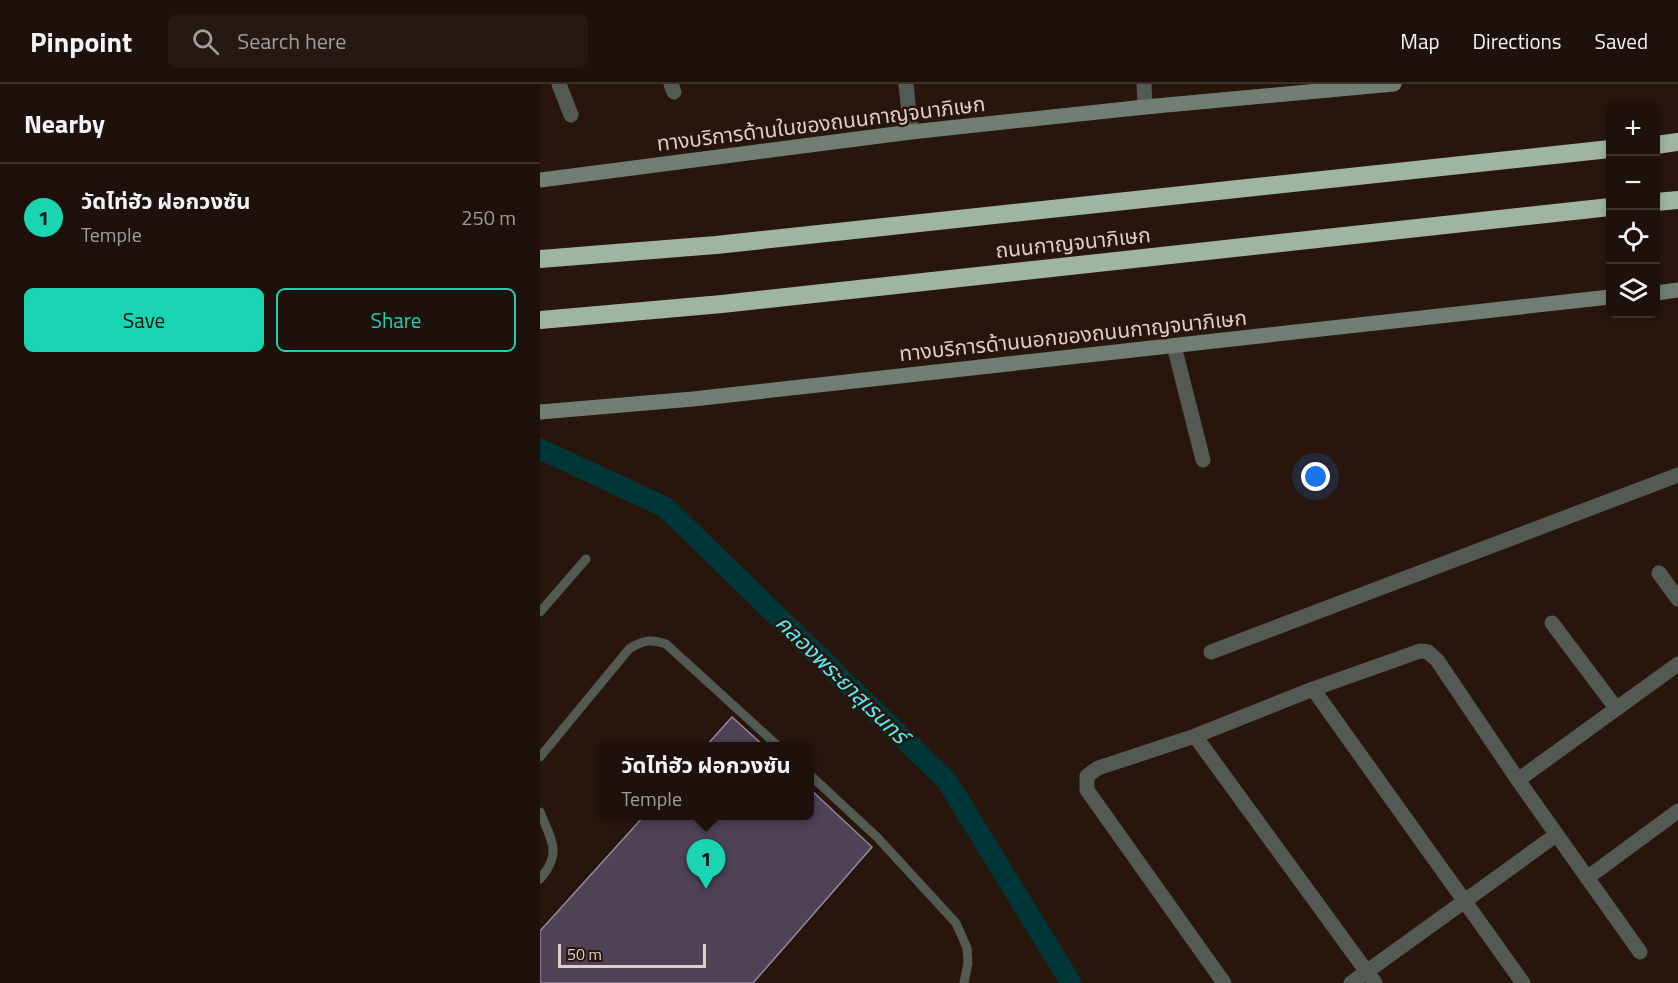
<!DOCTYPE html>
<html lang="en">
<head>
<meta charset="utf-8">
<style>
	body { margin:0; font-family:"Titillium Web","Noto Sans Thai",sans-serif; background:#261913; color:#f1f3f6 }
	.controls { position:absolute; right:18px; top:18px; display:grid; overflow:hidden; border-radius:9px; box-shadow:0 3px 9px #0003 }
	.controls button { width:54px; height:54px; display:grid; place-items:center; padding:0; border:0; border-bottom:2px solid #3c302b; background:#1e100a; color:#f1f3f6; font:30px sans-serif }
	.scale { position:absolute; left:18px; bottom:15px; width:148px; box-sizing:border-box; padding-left:6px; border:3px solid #ddd0ca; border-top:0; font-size:16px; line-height:21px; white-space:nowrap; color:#ddd0ca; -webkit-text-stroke:4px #28160d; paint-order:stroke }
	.you { position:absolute; left:776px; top:393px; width:21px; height:21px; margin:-15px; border:4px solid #fff; border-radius:50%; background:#1a73e8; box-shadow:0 0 0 9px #1a73e833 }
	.badge { display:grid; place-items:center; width:39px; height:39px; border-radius:50%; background:#19d5b2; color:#111; font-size:20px; font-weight:700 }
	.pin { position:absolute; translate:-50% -50px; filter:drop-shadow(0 2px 3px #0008) }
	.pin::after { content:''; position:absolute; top:32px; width:21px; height:18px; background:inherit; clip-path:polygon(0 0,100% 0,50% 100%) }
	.popup { position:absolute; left:58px; top:658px; width:216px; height:78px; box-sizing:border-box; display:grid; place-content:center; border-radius:9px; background:#1e100a; filter:drop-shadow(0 2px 4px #0005); font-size:20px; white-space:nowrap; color:#a19d9c }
	.popup b { font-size:22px; color:#f1f3f6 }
	.popup::after { content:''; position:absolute; left:50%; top:100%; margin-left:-12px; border:12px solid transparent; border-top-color:#1e100a }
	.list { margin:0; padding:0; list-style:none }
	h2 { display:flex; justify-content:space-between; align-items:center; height:78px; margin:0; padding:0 24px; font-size:26px }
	h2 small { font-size:20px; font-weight:400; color:#a19d9c }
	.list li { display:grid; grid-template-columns:39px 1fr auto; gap:18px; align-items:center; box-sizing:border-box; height:108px; padding:0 24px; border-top:2px solid #3c302b }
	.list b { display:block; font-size:22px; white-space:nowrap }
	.list p { margin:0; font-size:20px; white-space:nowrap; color:#a19d9c }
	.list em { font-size:20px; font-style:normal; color:#a19d9c }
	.actions { display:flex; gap:12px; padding:18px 24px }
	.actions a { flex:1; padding:14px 0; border:2px solid #19d5b2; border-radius:9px; text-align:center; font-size:21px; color:#19d5b2 }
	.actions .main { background:#19d5b2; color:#111 }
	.icon { flex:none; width:33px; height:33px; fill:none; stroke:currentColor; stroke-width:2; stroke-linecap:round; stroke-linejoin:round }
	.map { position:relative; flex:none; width:1138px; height:899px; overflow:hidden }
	header { display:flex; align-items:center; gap:36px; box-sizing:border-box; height:84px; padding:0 30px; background:#1e100a; border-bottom:2px solid #3c302b }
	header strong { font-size:28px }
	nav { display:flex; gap:33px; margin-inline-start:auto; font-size:21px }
	.search { width:420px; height:54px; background:#261913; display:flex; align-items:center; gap:15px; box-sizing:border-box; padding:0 21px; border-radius:9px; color:#a19d9c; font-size:22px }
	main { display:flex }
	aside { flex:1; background:#1e100a }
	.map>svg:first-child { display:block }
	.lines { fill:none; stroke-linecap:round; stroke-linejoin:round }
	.canal { stroke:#013639; stroke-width:21 }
	.building { fill:#4f4254; stroke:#95879b; stroke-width:1.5; filter:url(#shadow) }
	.lane { stroke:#525a53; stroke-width:9 }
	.street { stroke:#525a53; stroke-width:15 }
	.secondary { stroke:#717e73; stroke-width:15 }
	.highway { stroke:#9fb4a2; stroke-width:18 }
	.labels { text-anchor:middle; stroke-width:5; stroke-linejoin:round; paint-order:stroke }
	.street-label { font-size:21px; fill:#ddd0ca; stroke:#28160d }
	.water-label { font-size:22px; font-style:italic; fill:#53ebf5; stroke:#28160d }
</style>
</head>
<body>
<header>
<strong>Pinpoint</strong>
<div class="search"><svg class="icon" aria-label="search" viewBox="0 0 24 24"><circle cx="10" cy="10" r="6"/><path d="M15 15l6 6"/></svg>Search here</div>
<nav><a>Map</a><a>Directions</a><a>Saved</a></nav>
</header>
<main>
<aside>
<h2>Nearby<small></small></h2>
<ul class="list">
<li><span class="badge">1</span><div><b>วัดไท่ฮัว ฝอกวงซัน</b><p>Temple</p></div><em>250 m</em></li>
</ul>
<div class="actions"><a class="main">Save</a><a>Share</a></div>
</aside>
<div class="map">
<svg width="1138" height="899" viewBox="0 0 1138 899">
	<defs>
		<filter id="shadow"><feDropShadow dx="-5.5" dy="5.5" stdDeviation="1.5" flood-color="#0009"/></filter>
	</defs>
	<rect width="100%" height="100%" fill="#28160d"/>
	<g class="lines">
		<path class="canal" d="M0 365 125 423 407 697 531 899"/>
	</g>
	<path class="building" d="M192 633 224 662H166Z
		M270 705 332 763 213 899H0V847L104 732H270Z"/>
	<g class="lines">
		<path class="lane" d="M0 528 46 475
			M0 673 89 565C103 556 110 555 126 560L238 662
			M270 691 337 753 416 839 427 864 428 879 424 899
			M0 728C11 756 23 769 0 795"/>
		<path class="street" d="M19 0 31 31
			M131 0 134 8
			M366 0 371 48
			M604 0 605 23
			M634 262 663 376
			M1119 489 1138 515
			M1012 539 1076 624
			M671 568 1138 391
			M773 605 983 899
			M655 652 835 899
			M978 696 1138 580
			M1047 794 1138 727
			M684 899 547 706V692L558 684 655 652 773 605 880 567 888 568 897 576 978 696 1100 868
			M811 899 1016 751"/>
		<path class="secondary" d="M0 96 371 48 605 23 854 0
			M1116 209 1138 206
			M0 328 153 315 1070 213"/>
		<path class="highway" d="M1116 61 1138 58
			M1116 118 1138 116
			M0 175 176 161 1070 65
			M0 236 182 220 1070 123"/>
	</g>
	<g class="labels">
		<g class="street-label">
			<text transform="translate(281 40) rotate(-7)" y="7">ทางบริการด้านในของถนนกาญจนาภิเษก</text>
			<text transform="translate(533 159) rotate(-6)" y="7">ถนนกาญจนาภิเษก</text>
			<text transform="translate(533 252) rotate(-6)" y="7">ทางบริการด้านนอกของถนนกาญจนาภิเษก</text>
		</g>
		<g class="water-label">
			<text transform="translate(302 595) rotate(44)" y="8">คลองพระยาสุเรนทร์</text>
		</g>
	</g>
</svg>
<div class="controls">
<button>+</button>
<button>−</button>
<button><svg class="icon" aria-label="locate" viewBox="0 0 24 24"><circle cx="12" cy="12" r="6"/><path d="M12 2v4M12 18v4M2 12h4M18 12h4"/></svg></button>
<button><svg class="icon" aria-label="layers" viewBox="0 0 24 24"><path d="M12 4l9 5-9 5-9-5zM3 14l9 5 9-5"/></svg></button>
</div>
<div class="scale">50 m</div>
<div class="you"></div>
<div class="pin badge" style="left:166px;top:805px">1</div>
<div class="popup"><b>วัดไท่ฮัว ฝอกวงซัน</b>Temple</div>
</div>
</main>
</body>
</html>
